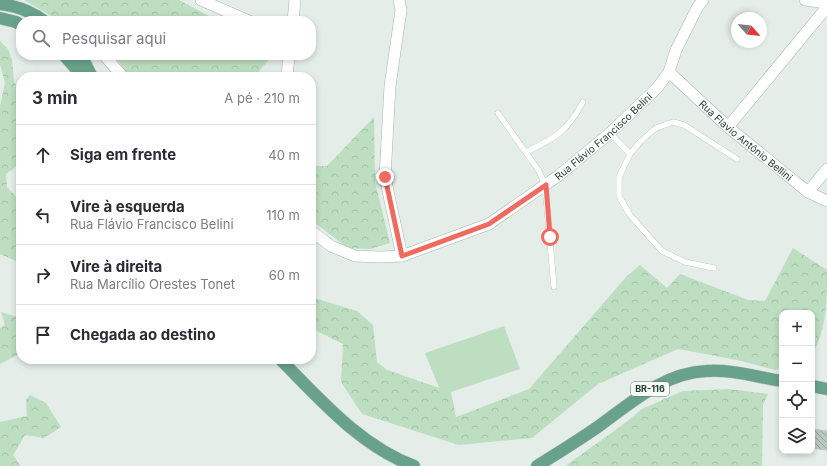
<!DOCTYPE html>
<html lang="pt">
<head>
<meta charset="utf-8">
<style>
	body { margin:0; font-family:Inter,sans-serif; background:#f2f2f3; color:#2b2b33 }
	.controls { position:absolute; right:12px; bottom:12px; display:grid; overflow:hidden; border-radius:8px; box-shadow:0 2px 6px #0003 }
	.controls button { width:36px; height:36px; display:grid; place-items:center; padding:0; border:0; border-bottom:1px solid #e1e1e2; background:#fff; color:#2b2b33; font:20px sans-serif }
	.compass { position:absolute; left:731px; top:12px; width:36px; height:36px; border-radius:50%; background:#fff; box-shadow:0 2px 6px #0003; rotate:117deg }
	.stop { position:absolute; width:12px; height:12px; margin:-9px; border:3px solid #f06b5f; border-radius:50%; background:#fff }
	.stop.end { background:#f06b5f; border-color:#fff; box-shadow:0 1px 4px #0008 }
	.list { margin:0; padding:0; list-style:none }
	h2 { display:flex; justify-content:space-between; align-items:center; height:52px; margin:0; padding:0 16px; font-size:17px }
	h2 small { font-size:13px; font-weight:400; color:#7c7c81 }
	.list li { display:grid; grid-template-columns:26px 1fr auto; gap:12px; align-items:center; box-sizing:border-box; height:60px; padding:0 16px; border-top:1px solid #e1e1e2 }
	.list b { display:block; font-size:15px; white-space:nowrap }
	.list p { margin:0; font-size:13px; white-space:nowrap; color:#7c7c81 }
	.list em { font-size:13px; font-style:normal; color:#7c7c81 }
	.icon { flex:none; width:22px; height:22px; fill:none; stroke:currentColor; stroke-width:2; stroke-linecap:round; stroke-linejoin:round }
	.map { position:relative; flex:none; width:827px; height:466px; overflow:hidden }
	.search { position:absolute; background:#fff; box-shadow:0 2px 6px #0003; left:16px; top:16px; width:300px; height:44px; display:flex; align-items:center; gap:10px; box-sizing:border-box; padding:0 14px; border-radius:16px; color:#7c7c81; font-size:15px }
	.panel { position:absolute; background:#fff; box-shadow:0 2px 6px #0003; left:16px; top:72px; width:300px; height:292px; border-radius:16px }
	.map>svg:first-child { display:block }
	.green { fill:#bddec1 }
	.forest { fill:url(#forest-crowns) }
	.building { fill:url(#building-back-hatch); stroke:#b6c7bd }
	.lines { fill:none; stroke-linecap:round; stroke-linejoin:round }
	.service-casing { stroke:#a6b5ae; stroke-width:6 }
	.minor-casing { stroke:#a6b5ae; stroke-width:12 }
	.primary-casing { stroke:#c1c9c6; stroke-width:13 }
	.service { stroke:#fff; stroke-width:5.5 }
	.minor { stroke:#fff; stroke-width:11 }
	.primary { stroke:#69a28a; stroke-width:12 }
	.route { stroke:#f06b5f; stroke-width:5 }
	.labels { text-anchor:middle; stroke-width:4; stroke-linejoin:round; paint-order:stroke }
	.shield { fill:#f5faf6; stroke:#62776e; stroke-width:1 }
	.shield-label { font-size:9px; font-weight:bold; fill:#233f33 }
	.street-label { font-size:10px; fill:#233f33; stroke:#f5faf6 }
</style>
</head>
<body>
<div class="map">
<svg width="827" height="466" viewBox="0 0 827 466">
	<defs>
		<pattern id="forest-crowns" width="20" height="18" patternUnits="userSpaceOnUse"><rect width="20" height="18" fill="#bddec1"/><path d="M2 6a3 3 0 1 1 6 0M12 15a3 3 0 1 1 6 0" fill="none" stroke="#a2c0a6"/></pattern>
		<pattern id="building-back-hatch" width="6" height="6" patternUnits="userSpaceOnUse"><rect width="6" height="6" fill="#b9c8c0"/><path d="M-1 5l2 2M0 0l6 6M5-1l2 2" fill="none" stroke="#96a49d"/></pattern>
	</defs>
	<rect width="100%" height="100%" fill="#e4ede8"/>
	<path class="green" d="M504 326 520 369 442 395 425 353Z"/>
	<path class="forest" d="M24 0H179L218 21H56L50 15Z
		M0 41 8 49 12 60 14 82 21 91V168L17 166 6 174 7 187 21 202V263L0 254V106L5 83 0 64Z
		M114 55H273L254 77H130Z
		M374 117 375 182 390 243 370 249 348 248 311 220V166H327Z
		M793 248 827 270C827 301 827 328 812 355V313H782V367L775 370 737 360 678 349 598 384 532 438 459 445 362 414 341 382 343 344 311 328V297L357 311 373 325 377 362 387 370 451 392 456 417 529 389 627 276 640 265 667 288 680 274 748 300 765 301Z
		M1 312 21 318V353L0 364V328L5 325Z
		M729 389 768 394 763 405 762 466H565L621 426 642 409 683 391Z
		M30 395 46 403 61 427 44 438 25 435 13 455 20 465 19 466H0V422L27 416 26 400Z"/>
	<path class="building" d="M812 429 827 431V450L812 448Z"/>
	<g class="lines">
		<g class="service-casing">
			<path id="service" d="M498 113 539 171 545 185 554 287
				M610 133 630 154
				M526 152C555 138 567 132 583 102
				M714 268 685 262 662 251 630 215 619 196V177L630 154 640 142 656 128 673 122 684 125 737 159"/>
		</g>
		<g class="minor-casing">
			<g id="minor">
				<path d="M201 0 249 21"/>
				<path d="M399 0 401 10 390 86 385 177 402 256"/>
				<path d="M805 0 827 3"/>
				<path d="M293 21 295 0"/>
				<path d="M104 55 123 77"/>
				<path id="s1" d="M669 72 728 127 808 192 827 201"/>
				<path d="M287 77 289 55"/>
				<path d="M728 127 827 7"/>
				<path d="M808 192 827 169"/>
				<path id="s2" d="M311 231 331 246 355 256 380 257 402 256 489 224 558 176 610 133 657 88 669 72 676 50 697 8 703 0"/>
			</g>
		</g>
		<g class="primary-casing">
			<path id="primary" d="M0 4C17 6 31 11 44 21
				M0 18 16 22 21 25
				M64 55 83 77
				M81 55 92 77
				M280 359C320 399 360 446 414 466
				M812 386 827 389
				M537 466C558 453 579 440 599 426 632 402 664 373 706 371 731 369 757 377 782 381"/>
		</g>
		<use href="#service" class="service"/>
		<use href="#minor" class="minor"/>
		<use href="#primary" class="primary"/>
	</g>
	<g class="lines">
		<path class="route" d="M385 177 402 256 489 224 546 185 550 237"/>
	</g>
	<g class="labels">
		<rect class="shield" x="631" y="382" width="38" height="14" rx="3"/>
		<g class="shield-label">
			<text x="650" y="392">BR-116</text>
		</g>
		<g class="street-label">
			<text dy="4" stroke="none"><textPath href="#s2" startOffset="335">Rua Flávio Francisco Belini</textPath></text>
			<text dy="4" stroke="none"><textPath href="#s1" startOffset="103">Rua Flavio Antônio Bellini</textPath></text>
		</g>
	</g>
</svg>
<div class="controls">
<button>+</button>
<button>−</button>
<button><svg class="icon" aria-label="locate" viewBox="0 0 24 24"><circle cx="12" cy="12" r="6"/><path d="M12 2v4M12 18v4M2 12h4M18 12h4"/></svg></button>
<button><svg class="icon" aria-label="layers" viewBox="0 0 24 24"><path d="M12 4l9 5-9 5-9-5zM3 14l9 5 9-5"/></svg></button>
</div>
<svg class="compass" viewBox="-18 -18 36 36"><path d="M0-13l5 13h-10z" fill="#e53935"/><path d="M0 13l5-13h-10z" fill="#7c7c81"/></svg>
<div class="stop" style="left:550px;top:237px"></div>
<div class="stop end" style="left:385px;top:177px"></div>
<div class="search"><svg class="icon" aria-label="search" viewBox="0 0 24 24"><circle cx="10" cy="10" r="6"/><path d="M15 15l6 6"/></svg>Pesquisar aqui</div>
<section class="panel">
<h2>3 min<small>A pé · 210 m</small></h2>
<ul class="list">
<li><svg class="icon" aria-label="ahead" viewBox="0 0 24 24"><path d="M12 20V5M6 11l6-6 6 6"/></svg><div><b>Siga em frente</b></div><em>40 m</em></li>
<li><svg class="icon" aria-label="left" viewBox="0 0 24 24"><path d="M17 20v-9H6M10 6l-5 5 5 5"/></svg><div><b>Vire à esquerda</b><p>Rua Flávio Francisco Belini</p></div><em>110 m</em></li>
<li><svg class="icon" aria-label="right" viewBox="0 0 24 24"><path d="M7 20v-9h11M14 6l5 5-5 5"/></svg><div><b>Vire à direita</b><p>Rua Marcílio Orestes Tonet</p></div><em>60 m</em></li>
<li><svg class="icon" aria-label="arrive" viewBox="0 0 24 24"><path d="M6 21V4h12l-3 4 3 4H6"/></svg><div><b>Chegada ao destino</b></div></li>
</ul>
</section>
</div>
</body>
</html>
